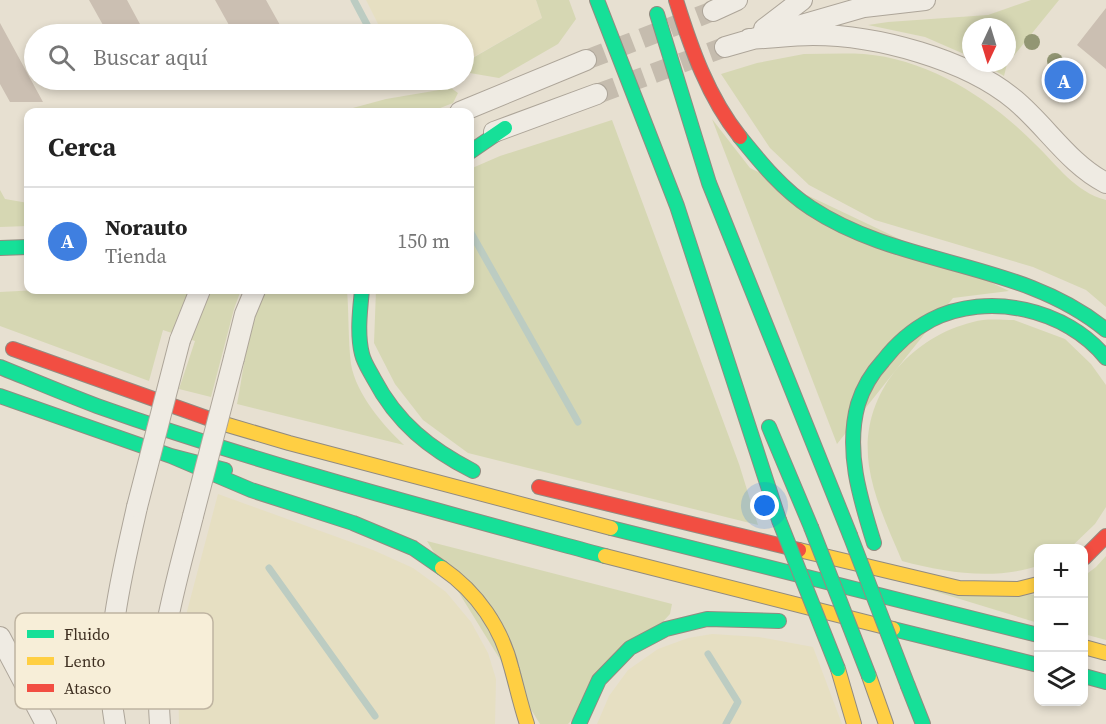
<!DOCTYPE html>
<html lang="es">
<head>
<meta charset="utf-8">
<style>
	body { margin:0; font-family:"Source Serif 4",serif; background:#f2f2f2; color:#222 }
	.controls { position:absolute; right:18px; bottom:18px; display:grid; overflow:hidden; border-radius:12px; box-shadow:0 3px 9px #0003 }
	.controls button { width:54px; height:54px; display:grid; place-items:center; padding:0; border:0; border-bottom:2px solid #e0e0e0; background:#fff; color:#222; font:30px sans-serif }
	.compass { position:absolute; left:962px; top:18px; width:54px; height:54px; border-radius:50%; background:#fff; box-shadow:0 3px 9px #0003; rotate:184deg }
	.you { position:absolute; left:765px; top:506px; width:21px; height:21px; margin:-15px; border:4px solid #fff; border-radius:50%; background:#1a73e8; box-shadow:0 0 0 9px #1a73e833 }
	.badge { display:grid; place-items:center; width:39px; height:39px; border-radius:50%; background:#db2777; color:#fff; font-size:20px; font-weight:700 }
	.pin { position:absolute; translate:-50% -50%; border:3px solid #fff; box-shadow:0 2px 6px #0006 }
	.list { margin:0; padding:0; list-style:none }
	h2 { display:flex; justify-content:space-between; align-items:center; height:78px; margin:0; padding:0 24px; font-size:26px }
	h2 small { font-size:20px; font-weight:400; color:#767676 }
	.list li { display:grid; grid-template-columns:39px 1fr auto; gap:18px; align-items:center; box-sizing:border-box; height:108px; padding:0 24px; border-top:2px solid #e0e0e0 }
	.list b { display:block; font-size:22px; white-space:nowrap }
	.list p { margin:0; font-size:20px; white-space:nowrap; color:#767676 }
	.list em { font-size:20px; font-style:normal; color:#767676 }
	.icon { flex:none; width:33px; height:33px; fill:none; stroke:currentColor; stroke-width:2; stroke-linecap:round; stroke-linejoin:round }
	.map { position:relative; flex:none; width:1106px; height:724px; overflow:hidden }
	.search { position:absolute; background:#fff; box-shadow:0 3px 9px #0003; left:24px; top:24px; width:450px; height:66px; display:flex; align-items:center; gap:15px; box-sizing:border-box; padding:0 21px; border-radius:33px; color:#767676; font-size:22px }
	.panel { position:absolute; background:#fff; box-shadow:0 3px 9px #0003; left:24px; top:108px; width:450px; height:186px; border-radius:12px }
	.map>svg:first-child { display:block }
	.farmland { fill:#e6dfc2 }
	.green { fill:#d6d7b3 }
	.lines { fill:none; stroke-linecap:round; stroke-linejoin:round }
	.stream { stroke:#bcccc2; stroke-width:7 }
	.building { fill:#cbbfb2 }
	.street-tunnel { stroke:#c5bcae; stroke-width:20; stroke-dasharray:20 10; stroke-linecap:butt }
	.street-casing { stroke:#ada599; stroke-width:22 }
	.fast-casing { stroke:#928b80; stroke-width:16 }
	.slow-casing { stroke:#928b80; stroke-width:16 }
	.jam-casing { stroke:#928b80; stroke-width:16 }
	.street { stroke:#efebe3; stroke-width:20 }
	.fast { stroke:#16e098; stroke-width:14 }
	.slow { stroke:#ffcf43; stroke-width:14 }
	.jam { stroke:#f24e42; stroke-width:14 }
	.street-bridge-casing { stroke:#ada599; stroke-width:22; stroke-linecap:butt }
	.fast-bridge-casing { stroke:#928b80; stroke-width:16; stroke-linecap:butt }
	.street-bridge { stroke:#efebe3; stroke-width:20 }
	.fast-bridge { stroke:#16e098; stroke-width:14 }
	.tree { fill:#929673 }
	.key { fill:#f7eed8; stroke:#bfb4a1; stroke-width:1.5 }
	.key-label { font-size:16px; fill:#3d2e20 }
</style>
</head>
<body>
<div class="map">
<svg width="1106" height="724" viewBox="0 0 1106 724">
	<rect width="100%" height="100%" fill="#e7e0d1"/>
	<path class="farmland" d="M366 0H536L542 18 470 59 464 57V34H383Z
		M218 494 373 550 413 568 446 592 471 622 488 653 496 679 495 724H179L178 676 185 619Z
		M712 634 759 637 813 647 842 724H597L609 696 628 670 658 649 688 638Z"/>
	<path class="green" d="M536 0H569L576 19 558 44 499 78 464 72V57L471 59 542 18Z
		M1031 0H1059L1007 64 1004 76 982 63H1007V27H971V57L925 37 868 25 888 22 988 15Z
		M804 54C824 54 844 53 864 54 928 59 991 99 1035 144 1057 165 1075 192 1106 200V307L1086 290 1033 267 875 220 809 185 770 148 721 74 757 63Z
		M451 88 458 93 453 103 430 112H338L386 99Z
		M712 119 750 168 1009 291 953 298 837 444Z
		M612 120 739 464 758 525 468 453 423 420 395 384 374 343 376 290H470V169L500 156Z
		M0 190 5 199 28 203V226L0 227Z
		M38 290H241L234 309 211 397 179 389 195 341 163 330 149 381 0 326V292Z
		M267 290H347C349 314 348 340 351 364 356 394 383 425 404 445L237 404C244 370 248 318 267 290Z
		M1014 320 1065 339 1091 364 1106 385V507L1095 524 1070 548H1038V566C993 580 947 573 902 561 889 530 874 499 869 466 859 397 908 338 973 322 986 318 1001 320 1014 320Z
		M427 541 672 604 670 614 568 724H540Z
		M1106 556V640L1084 634V576L1096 567Z
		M914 585 1038 595V623Z"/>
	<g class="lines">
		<path class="stream" d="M354 0 372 34
			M394 80 395 81
			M470 231 578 422
			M269 568 375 716
			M708 654 738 702 726 724"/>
	</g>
	<path class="building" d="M89 0H127L141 26 126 34H108Z
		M215 0H266L285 34H234Z
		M1106 8V69L1077 45Z
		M0 23 43 102H10L0 84Z"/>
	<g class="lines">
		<path class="street-tunnel" d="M586 60 713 11
			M597 94 725 47"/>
		<g class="street-casing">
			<path id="street" d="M713 11 737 0
				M764 29 802 0
				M749 39C770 38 792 35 813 35 876 35 966 59 1015 100 1047 127 1069 164 1106 183
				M725 47 864 7 925 0
				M460 112 586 60
				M494 132 597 94
				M180 340 200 290
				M234 358 245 314 255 290
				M0 637 46 724
				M115 724C102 650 121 579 137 507
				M160 724C154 653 176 584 193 516"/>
		</g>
		<g class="fast-casing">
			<path id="fast" d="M597 0 677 206 779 520
				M657 14 709 183 850 535
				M740 137C761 163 783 190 811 208 902 268 1021 260 1106 330
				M470 152 505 128
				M0 248 28 247
				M362 290C360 310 357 334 362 354 364 363 370 371 374 379 397 423 430 449 473 471
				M0 367C32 380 65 394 97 406 263 465 435 510 605 556
				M0 396 171 456 251 490 353 523 413 548 442 568
				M769 427 811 527
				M171 456 225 470
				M611 528 1038 635
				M874 543C860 498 845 451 858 404 863 388 872 373 883 361 896 344 912 330 931 320 988 291 1067 309 1106 358
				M893 629 1038 665
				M1084 676 1106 682
				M908 686 923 724
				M579 724 599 680 630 648 666 629 707 619 779 621"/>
		</g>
		<g class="slow-casing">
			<path id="slow" d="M221 423 289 443 611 528
				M799 550 959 588 1018 589 1038 584
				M605 556 893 629
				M442 568C477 592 502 628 512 670 517 688 521 706 527 724
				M1084 647 1106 653
				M838 669 854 724
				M869 676 886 724"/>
		</g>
		<g class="jam-casing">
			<path id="jam" d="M676 0C691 48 708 97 740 137
				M13 349 221 423
				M539 487 799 550
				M1084 558 1106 536"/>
		</g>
		<use href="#street" class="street"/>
		<use href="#fast" class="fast"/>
		<use href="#slow" class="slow"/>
		<use href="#jam" class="jam"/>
		<g class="street-bridge-casing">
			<path id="street-bridge" d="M137 507 180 340
				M193 516 234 358"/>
		</g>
		<g class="fast-bridge-casing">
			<path id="fast-bridge" d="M779 520 838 669
				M811 527 869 676
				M850 535 908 686"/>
		</g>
		<use href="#street-bridge" class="street-bridge"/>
		<use href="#fast-bridge" class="fast-bridge"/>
	</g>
	<g class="tree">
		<circle cx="1032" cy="42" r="8"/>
		<circle cx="1055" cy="61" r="8"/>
	</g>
	<rect x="15" y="613" width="198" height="96" rx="9" class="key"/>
	<rect x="27" y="630" width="27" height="8" fill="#16e098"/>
	<rect x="27" y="657" width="27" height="8" fill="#ffcf43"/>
	<rect x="27" y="684" width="27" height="8" fill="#f24e42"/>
	<g class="key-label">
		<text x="64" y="640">Fluido</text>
		<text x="64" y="667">Lento</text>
		<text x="64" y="694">Atasco</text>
	</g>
</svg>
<div class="controls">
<button>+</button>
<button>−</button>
<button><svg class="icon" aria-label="layers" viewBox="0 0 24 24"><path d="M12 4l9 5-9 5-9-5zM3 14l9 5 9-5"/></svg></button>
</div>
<svg class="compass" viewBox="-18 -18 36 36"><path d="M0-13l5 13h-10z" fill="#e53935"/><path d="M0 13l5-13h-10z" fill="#767676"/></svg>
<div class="you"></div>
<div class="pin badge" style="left:1064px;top:80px;background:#3f7fe0">A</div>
<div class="search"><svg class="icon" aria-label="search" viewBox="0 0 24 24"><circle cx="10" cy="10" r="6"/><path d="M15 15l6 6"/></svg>Buscar aquí</div>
<section class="panel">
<h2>Cerca<small></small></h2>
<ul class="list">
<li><span class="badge" style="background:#3f7fe0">A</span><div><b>Norauto</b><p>Tienda</p></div><em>150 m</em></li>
</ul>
</section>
</div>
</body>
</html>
